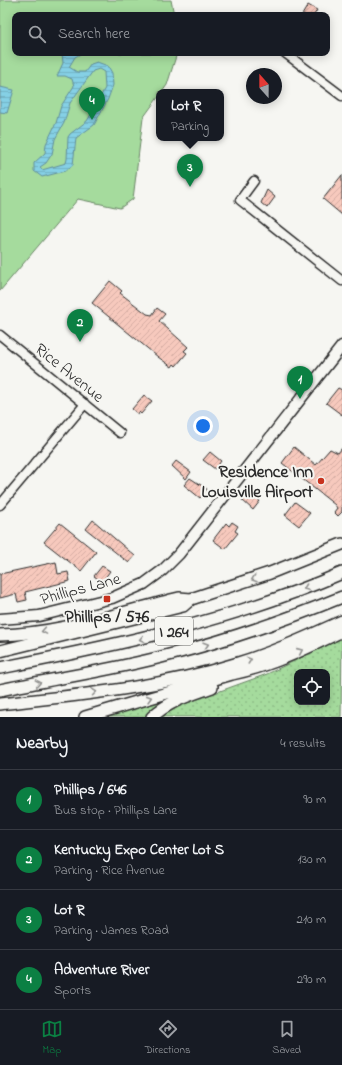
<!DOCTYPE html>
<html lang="en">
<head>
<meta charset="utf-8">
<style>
	body { margin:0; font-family:"Indie Flower",sans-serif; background:#242831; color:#f1f3f6 }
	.controls { position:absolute; right:12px; bottom:12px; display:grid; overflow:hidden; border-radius:8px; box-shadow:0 2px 10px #0003 }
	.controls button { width:36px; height:36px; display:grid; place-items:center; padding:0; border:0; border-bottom:1px solid #363941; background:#171b24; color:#f1f3f6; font:20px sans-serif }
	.compass { position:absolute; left:246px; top:68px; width:36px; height:36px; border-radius:50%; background:#171b24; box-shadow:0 2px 10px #0003; rotate:339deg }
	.you { position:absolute; left:203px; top:426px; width:14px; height:14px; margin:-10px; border:3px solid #fff; border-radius:50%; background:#1a73e8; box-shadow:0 0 0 6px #1a73e833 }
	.badge { display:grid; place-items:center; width:26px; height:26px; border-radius:50%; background:#0b8043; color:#fff; font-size:13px; font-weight:700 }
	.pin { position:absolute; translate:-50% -33px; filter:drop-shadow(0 1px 2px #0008) }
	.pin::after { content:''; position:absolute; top:21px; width:14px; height:12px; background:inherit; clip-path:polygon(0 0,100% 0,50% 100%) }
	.popup { position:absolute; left:156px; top:89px; width:68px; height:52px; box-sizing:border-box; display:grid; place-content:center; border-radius:8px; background:#171b24; filter:drop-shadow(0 1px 3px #0005); font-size:13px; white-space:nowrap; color:#9ea1a6 }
	.popup b { font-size:15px; color:#f1f3f6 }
	.popup::after { content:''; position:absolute; left:50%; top:100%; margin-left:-8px; border:8px solid transparent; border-top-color:#171b24 }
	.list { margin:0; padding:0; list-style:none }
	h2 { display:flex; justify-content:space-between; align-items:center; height:52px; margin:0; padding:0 16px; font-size:17px }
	h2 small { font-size:13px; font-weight:400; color:#9ea1a6 }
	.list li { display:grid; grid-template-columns:26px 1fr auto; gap:12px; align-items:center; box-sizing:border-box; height:60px; padding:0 16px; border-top:1px solid #363941 }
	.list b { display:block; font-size:15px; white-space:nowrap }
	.list p { margin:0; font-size:13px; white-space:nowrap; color:#9ea1a6 }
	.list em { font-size:13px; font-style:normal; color:#9ea1a6 }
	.icon { flex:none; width:22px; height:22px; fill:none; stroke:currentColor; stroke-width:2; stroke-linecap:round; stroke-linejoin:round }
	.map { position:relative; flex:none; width:342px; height:717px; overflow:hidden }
	.search { position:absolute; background:#171b24; box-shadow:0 2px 10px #0003; left:12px; right:12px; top:12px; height:44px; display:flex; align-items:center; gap:10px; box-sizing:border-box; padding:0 14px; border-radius:8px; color:#9ea1a6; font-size:15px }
	.sheet { height:292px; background:#171b24 }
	nav { display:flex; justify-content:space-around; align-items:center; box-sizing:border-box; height:56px; border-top:1px solid #363941; background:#171b24; font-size:11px; color:#9ea1a6 }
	nav a { display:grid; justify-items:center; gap:2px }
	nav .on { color:#0b8043 }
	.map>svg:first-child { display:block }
	.grass { fill:url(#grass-dots); stroke:#688364; fill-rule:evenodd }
	.park { fill:#a5db9d; stroke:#688364 }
	.water { fill:url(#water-rules); stroke:#618e9b; fill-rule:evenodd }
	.building { fill:url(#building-hatch); stroke:#2b2b2b }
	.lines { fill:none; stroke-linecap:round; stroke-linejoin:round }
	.minor-casing { stroke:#2b2b2b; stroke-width:11 }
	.major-casing { stroke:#2b2b2b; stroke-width:13 }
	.highway-casing { stroke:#2b2b2b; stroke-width:14 }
	.minor { stroke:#f6f6f2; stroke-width:8 }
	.major { stroke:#f6f6f2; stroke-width:10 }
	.highway { stroke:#f6f6f2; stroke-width:11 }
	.oneway { stroke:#90908e }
	.poi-dot { fill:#c8321e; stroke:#f6f6f2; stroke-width:1.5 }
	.labels { text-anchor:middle; stroke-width:4; stroke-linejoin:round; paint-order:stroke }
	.shield { fill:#f6f6f2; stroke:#686867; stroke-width:1 }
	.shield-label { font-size:16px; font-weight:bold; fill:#2b2b2b }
	.street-label { font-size:17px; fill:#2b2b2b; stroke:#f6f6f2 }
	.poi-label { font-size:17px; font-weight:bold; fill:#2b2b2b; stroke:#f6f6f2; text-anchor:end }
</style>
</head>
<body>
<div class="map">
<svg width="342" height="717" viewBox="0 0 342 717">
	<defs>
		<pattern id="grass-dots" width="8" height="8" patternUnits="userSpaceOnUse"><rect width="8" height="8" fill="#a5db9d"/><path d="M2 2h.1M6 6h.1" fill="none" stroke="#8ebc87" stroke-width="1.8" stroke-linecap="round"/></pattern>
		<pattern id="water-rules" width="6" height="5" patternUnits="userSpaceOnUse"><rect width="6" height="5" fill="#85d0e5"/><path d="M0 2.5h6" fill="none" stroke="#73b3c5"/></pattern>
		<pattern id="building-hatch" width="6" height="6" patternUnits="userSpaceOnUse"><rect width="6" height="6" fill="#f7c9bd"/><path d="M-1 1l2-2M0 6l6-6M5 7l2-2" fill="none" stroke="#d4ada3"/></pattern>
	</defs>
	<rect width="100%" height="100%" fill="#f6f6f2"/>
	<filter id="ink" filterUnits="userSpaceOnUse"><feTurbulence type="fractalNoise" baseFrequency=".025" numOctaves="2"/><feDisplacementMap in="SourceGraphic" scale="8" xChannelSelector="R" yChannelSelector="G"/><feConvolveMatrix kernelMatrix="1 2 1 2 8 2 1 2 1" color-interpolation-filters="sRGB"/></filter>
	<g filter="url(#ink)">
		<path class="grass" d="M342 638 341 717H162L179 706 267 674ZM297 672H327V702H297Z
			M160 700 161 701 144 717H103Z"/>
		<path class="park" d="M0 0H171L174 15H15V53H177L167 85 162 92H159V96L143 118 133 199 120 208 78 199 0 291Z"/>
		<path class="water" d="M62 53H82L75 57 69 67 77 72H85L91 64 97 62 108 66 112 73 113 85 108 99 94 125 76 138 73 165 65 171 42 177 34 171V163L45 153 46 144 56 123 61 106 74 86 72 79 65 76H57L63 63ZM99 69 104 72 105 88 90 116 87 121 70 134 68 137 67 159 66 163 42 170 40 167 46 163 52 154 55 139 64 123 70 103 93 71Z
			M0 87 14 90 7 113 0 112Z"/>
		<path class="building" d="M308 5 317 10 314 15H302Z
			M342 175V215L323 199Z
			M267 190 275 197 267 208 261 203Z
			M110 281 122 291 120 293 147 314 152 315 157 308 165 314 159 321 188 347 184 351 187 353 176 366 174 364 172 367 158 357 92 303Z
			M338 388 342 390V415L326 403Z
			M144 395 152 401 141 414 139 412 138 414 132 409Z
			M294 447 316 465 330 449 338 453 342 448V512L338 516 334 512 337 508 335 505 282 463Z
			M210 452 221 461 215 469 203 460Z
			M176 461 191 472 186 479 172 466Z
			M190 478 207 489 200 498 184 485Z
			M247 493 260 501 253 510 242 500Z
			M295 502 310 513 299 526 285 515Z
			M93 520 135 556 129 563 86 529Z
			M232 522 238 526 235 531 238 533 225 549 213 540 226 523 229 526Z
			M60 523 96 552 81 571 44 542Z
			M56 562 58 574 68 572 70 581 25 592 27 600 18 602 16 594 0 598V574Z
			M102 566 110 571 102 582 94 576Z"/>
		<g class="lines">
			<g class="minor-casing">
				<path id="minor" d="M285 53 342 96
					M254 181 240 200 342 281
					M0 335 120 433
					M0 505 85 404"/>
			</g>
			<g class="major-casing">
				<path id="major" d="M0 619 39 616 112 598 144 584 163 570 179 554 342 346"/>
			</g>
			<g class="highway-casing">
				<path id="highway" d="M0 635C61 634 121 612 179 598L191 599
					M0 651 183 606 191 599 270 573 342 544
					M0 668C118 645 231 621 342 573
					M0 690C56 678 114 670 169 655 228 640 286 620 342 597
					M0 704C79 695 159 688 235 664 272 653 307 637 342 621
					M85 717 232 674C271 666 307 648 342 631
					M152 717C169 701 190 695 212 687"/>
			</g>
			<use href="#minor" class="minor"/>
			<use href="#major" class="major"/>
			<use href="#highway" class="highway"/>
		</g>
		<defs><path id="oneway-chevron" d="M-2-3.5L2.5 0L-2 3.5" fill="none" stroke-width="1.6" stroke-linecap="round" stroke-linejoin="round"/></defs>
		<g class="oneway">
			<use href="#oneway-chevron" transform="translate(254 579) rotate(161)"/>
			<use href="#oneway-chevron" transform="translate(306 588) rotate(159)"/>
			<use href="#oneway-chevron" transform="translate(44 631) rotate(170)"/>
			<use href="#oneway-chevron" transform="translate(142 639) rotate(167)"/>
			<use href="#oneway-chevron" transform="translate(206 645) rotate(-16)"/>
			<use href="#oneway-chevron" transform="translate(300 651) rotate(-24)"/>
			<use href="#oneway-chevron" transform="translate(249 660) rotate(-19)"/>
			<use href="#oneway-chevron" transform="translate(38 683) rotate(-11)"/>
			<use href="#oneway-chevron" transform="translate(94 692) rotate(-8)"/>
			<use href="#oneway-chevron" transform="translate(149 698) rotate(-16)"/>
		</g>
	</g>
	<g class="poi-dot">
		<circle cx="321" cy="481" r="4"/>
		<rect x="103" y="595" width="8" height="8" rx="2"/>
	</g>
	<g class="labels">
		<rect class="shield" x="155" y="617" width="38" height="28" rx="3"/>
		<g class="shield-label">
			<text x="174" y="637">I 264</text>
		</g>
		<g class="street-label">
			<text transform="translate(70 372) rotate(39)" y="6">Rice Avenue</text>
			<text transform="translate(80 588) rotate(-15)" y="6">Phillips Lane</text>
		</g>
		<g class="poi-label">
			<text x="313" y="477">Residence Inn<tspan x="313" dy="20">Louisville Airport</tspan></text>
			<text x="107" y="622" text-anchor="middle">Phillips / 576</text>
		</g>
	</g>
</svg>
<div class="controls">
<button><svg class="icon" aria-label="locate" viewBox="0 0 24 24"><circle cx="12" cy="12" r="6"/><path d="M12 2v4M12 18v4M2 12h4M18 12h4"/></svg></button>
</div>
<svg class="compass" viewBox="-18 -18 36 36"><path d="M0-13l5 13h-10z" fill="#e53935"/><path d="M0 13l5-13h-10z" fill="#9ea1a6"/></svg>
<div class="you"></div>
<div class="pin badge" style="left:300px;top:399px">1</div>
<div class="pin badge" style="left:80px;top:342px">2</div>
<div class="pin badge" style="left:190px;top:187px">3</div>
<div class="popup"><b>Lot R</b>Parking</div>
<div class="pin badge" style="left:92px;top:120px">4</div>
<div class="search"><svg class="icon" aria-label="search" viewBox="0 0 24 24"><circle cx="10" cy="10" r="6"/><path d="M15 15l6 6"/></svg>Search here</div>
</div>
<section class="sheet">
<h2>Nearby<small>4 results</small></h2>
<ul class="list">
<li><span class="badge">1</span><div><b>Phillips / 646</b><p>Bus stop · Phillips Lane</p></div><em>90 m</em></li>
<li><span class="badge">2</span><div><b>Kentucky Expo Center Lot S</b><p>Parking · Rice Avenue</p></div><em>130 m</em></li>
<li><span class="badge">3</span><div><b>Lot R</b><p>Parking · James Road</p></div><em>210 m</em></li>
<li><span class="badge">4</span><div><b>Adventure River</b><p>Sports</p></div><em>290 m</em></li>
</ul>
</section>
<nav>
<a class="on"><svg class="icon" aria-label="map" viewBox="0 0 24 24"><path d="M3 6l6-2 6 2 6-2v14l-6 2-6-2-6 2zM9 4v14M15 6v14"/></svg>Map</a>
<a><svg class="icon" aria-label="directions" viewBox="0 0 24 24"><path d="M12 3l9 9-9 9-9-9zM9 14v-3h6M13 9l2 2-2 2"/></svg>Directions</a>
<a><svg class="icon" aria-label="saved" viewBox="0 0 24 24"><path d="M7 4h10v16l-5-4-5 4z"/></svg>Saved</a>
</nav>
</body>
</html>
